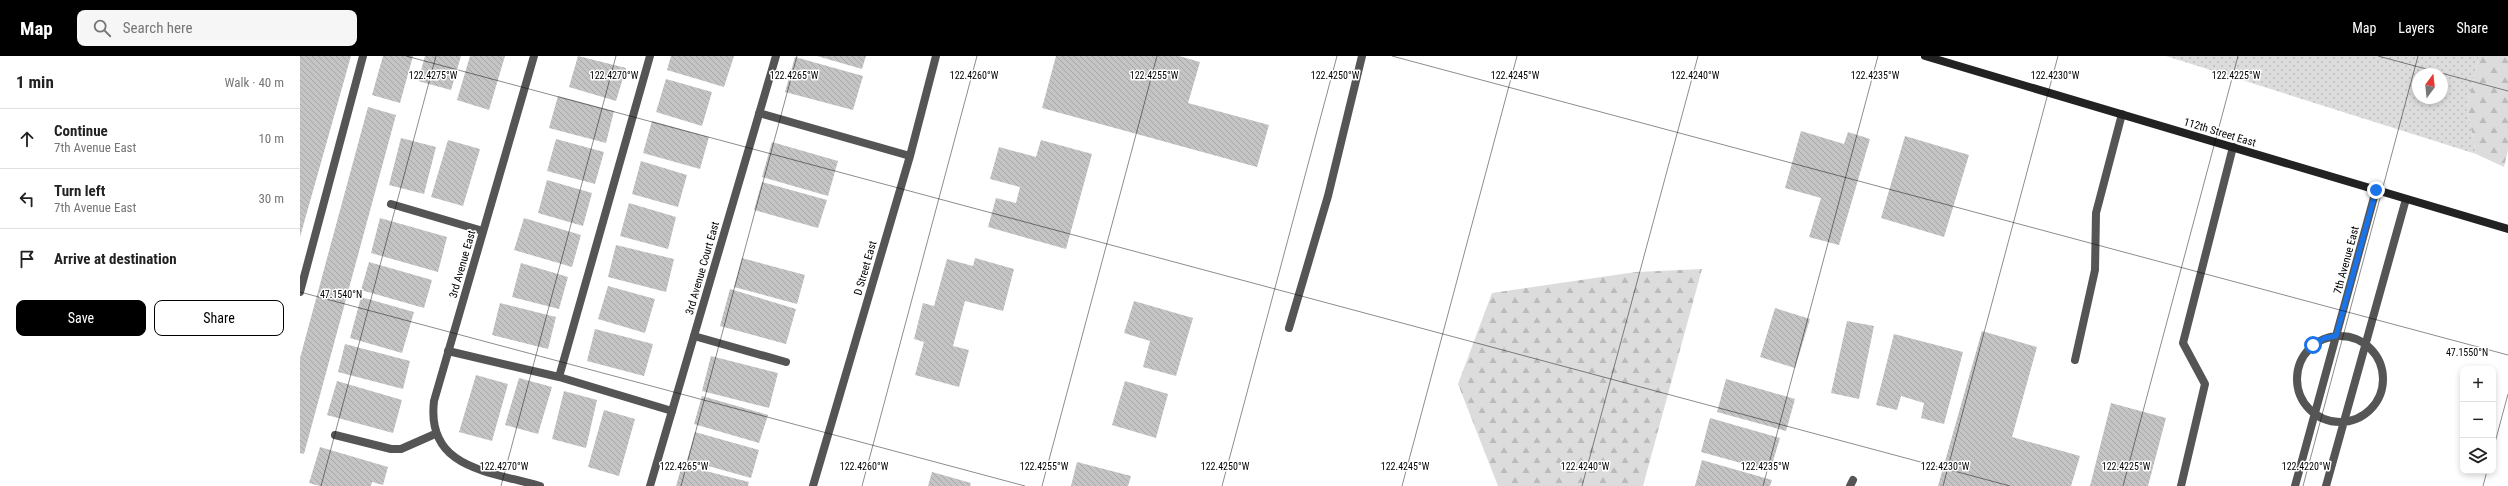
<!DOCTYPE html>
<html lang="en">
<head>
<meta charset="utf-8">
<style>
	body { margin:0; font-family:"Roboto Condensed",sans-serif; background:#f6f6f6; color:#222 }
	.controls { position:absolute; right:12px; bottom:12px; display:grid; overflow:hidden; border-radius:8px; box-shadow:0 2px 6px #0003 }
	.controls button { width:36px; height:36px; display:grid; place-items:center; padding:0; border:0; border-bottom:1px solid #e0e0e0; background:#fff; color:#222; font:20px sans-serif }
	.compass { position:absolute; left:2112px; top:12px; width:36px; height:36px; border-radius:50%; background:#fff; box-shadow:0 2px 6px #0003; rotate:15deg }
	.stop { position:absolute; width:12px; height:12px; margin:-9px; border:3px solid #1a73e8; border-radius:50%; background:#fff }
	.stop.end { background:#1a73e8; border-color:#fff; box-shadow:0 1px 4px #0008 }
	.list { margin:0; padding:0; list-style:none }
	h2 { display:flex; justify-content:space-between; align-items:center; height:52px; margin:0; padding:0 16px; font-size:17px }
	h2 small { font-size:13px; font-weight:400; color:#767676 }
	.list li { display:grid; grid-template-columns:26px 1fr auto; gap:12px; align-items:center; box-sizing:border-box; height:60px; padding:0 16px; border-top:1px solid #e0e0e0 }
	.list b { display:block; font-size:15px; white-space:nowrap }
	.list p { margin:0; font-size:13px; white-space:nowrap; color:#767676 }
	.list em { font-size:13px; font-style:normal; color:#767676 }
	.actions { display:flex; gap:8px; padding:12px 16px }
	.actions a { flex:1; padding:9px 0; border:1px solid #000; border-radius:8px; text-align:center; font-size:14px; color:#000 }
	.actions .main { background:#000; color:#fff }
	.icon { flex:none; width:22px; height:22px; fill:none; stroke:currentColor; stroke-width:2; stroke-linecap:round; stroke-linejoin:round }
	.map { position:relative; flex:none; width:2208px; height:430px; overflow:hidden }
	header { display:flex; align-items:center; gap:24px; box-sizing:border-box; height:56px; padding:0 20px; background:#000; color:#fff }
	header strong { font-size:19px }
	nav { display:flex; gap:22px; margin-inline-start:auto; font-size:14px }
	.search { width:280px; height:36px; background:#f6f6f6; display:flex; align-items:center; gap:10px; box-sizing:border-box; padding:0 14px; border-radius:8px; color:#767676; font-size:15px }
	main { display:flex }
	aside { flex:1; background:#fff }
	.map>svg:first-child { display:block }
	.green { fill:url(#green-dots); fill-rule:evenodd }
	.forest { fill:url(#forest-firs) }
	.building { fill:url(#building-back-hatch) }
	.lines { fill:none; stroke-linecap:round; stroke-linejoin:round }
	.service { stroke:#555; stroke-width:8 }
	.minor { stroke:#555; stroke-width:8 }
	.secondary { stroke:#222; stroke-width:8 }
	.route { stroke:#1a73e8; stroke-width:5 }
	.ticks { fill:none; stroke:#000; stroke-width:1; stroke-opacity:0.45 }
	.labels { text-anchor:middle; stroke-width:3; stroke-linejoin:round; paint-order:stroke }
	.street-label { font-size:11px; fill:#000; stroke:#fff }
	.ticks-label { font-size:10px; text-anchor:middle; fill:#000; stroke:#fff; stroke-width:3; stroke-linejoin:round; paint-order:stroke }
</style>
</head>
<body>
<header>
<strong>Map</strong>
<div class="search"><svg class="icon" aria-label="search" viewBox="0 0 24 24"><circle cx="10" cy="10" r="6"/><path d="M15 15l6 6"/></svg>Search here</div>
<nav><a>Map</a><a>Layers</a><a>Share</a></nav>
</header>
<main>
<aside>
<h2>1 min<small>Walk · 40 m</small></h2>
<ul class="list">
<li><svg class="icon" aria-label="ahead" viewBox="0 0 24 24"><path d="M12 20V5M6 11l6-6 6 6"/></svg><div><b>Continue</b><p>7th Avenue East</p></div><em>10 m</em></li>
<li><svg class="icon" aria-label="left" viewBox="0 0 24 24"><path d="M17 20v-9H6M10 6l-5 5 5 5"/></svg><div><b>Turn left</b><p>7th Avenue East</p></div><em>30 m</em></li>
<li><svg class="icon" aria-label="arrive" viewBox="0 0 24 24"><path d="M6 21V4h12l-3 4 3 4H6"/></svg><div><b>Arrive at destination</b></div></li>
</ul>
<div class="actions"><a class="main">Save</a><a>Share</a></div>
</aside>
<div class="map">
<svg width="2208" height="430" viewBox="0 0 2208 430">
	<defs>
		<pattern id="green-dots" width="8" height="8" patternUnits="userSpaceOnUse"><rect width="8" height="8" fill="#dcdcdc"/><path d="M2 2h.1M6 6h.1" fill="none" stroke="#bbb" stroke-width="1.8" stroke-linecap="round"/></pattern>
		<pattern id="forest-firs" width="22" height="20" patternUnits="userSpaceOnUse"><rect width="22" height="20" fill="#dcdcdc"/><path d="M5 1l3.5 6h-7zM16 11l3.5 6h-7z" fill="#bbb"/></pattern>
		<pattern id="building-back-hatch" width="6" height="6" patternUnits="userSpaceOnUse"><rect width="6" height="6" fill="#c4c4c4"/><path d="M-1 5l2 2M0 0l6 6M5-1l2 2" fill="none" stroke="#a7a7a7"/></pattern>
	</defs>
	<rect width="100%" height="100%" fill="#fff"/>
	<path class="green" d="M1866 0H2179L2167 51 2176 98ZM2118 18H2142V42H2118Z"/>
	<path class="forest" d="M2179 0H2208V94L2204 111 2176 98 2167 51Z
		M1402 213 1343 430H1198L1158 328 1192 237 1336 216Z"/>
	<path class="building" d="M0 0H51L0 181Z
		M83 0H113L100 47 72 39Z
		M125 0H161L151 34 118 25Z
		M170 0H205L189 54 157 44Z
		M278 0 326 12 316 45 269 31Z
		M371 0H434L424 31 367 14Z
		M517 0H566L562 13Z
		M756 0H879L900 6 888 47 969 69 957 111 742 52Z
		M495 1 563 20 553 54 485 36Z
		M366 23 412 36 402 70 356 56Z
		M258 40 314 55 306 87 249 72Z
		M68 51 96 59 4 398 0 397V302Z
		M352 65 409 81 400 113 343 97Z
		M1501 75 1544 88 1548 76 1570 83 1539 189 1509 181 1521 142 1485 132Z
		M1605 80 1669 99 1644 181 1581 162Z
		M101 82 136 91 124 138 89 129Z
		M256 83 304 96 295 128 247 115Z
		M148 84 180 93 163 150 131 141Z
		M741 84 792 98 766 193 688 171 696 142 716 147 720 131 690 123 699 91 736 101Z
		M472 86 538 105 528 140 462 121Z
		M341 105 387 119 378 151 332 138Z
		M247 124 292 137 283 170 238 157Z
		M462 126 527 144 518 172 454 154Z
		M329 147 376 161 368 193 320 180Z
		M80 162 147 181 138 216 71 197Z
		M224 162 281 179 272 211 214 194Z
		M316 189 374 203 366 236 308 221Z
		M442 202 505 219 497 248 434 231Z
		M675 202 714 213 703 255 665 245 653 290 669 294 659 331 615 319 624 286 614 283 623 247 634 250 647 203 673 210Z
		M69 206 132 224 124 252 61 234Z
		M221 207 268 221 259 253 212 241Z
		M308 230 355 243 345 277 298 263Z
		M430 233 496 253 486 288 420 270Z
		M61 241 114 256 102 297 50 282Z
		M834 245 893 262 876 320 843 311 850 285 824 277Z
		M200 247 256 261 248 293 192 279Z
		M1475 252 1510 263 1495 312 1460 301Z
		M1547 265 1574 270 1559 343 1531 337Z
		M295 273 353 288 344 320 287 305Z
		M1682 275 1737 291 1712 381 1780 400 1771 430H1638Z
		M1594 278 1663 296 1644 368 1621 362 1624 347 1601 340 1597 354 1576 349Z
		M45 288 110 305 103 333 38 316Z
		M411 300 478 317 469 352 402 335Z
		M176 319 208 328 192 385 159 376Z
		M219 322 252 331 238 378 205 369Z
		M1426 323 1495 343 1486 375 1417 356Z
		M37 325 102 344 93 377 27 359Z
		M825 325 868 338 856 382 812 369Z
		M264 335 297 344 286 392 252 383Z
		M402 340 468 359 459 387 394 368Z
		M1811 347 1866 362 1848 430H1790Z
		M304 354 335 363 319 420 288 411Z
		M1410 362 1480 382 1470 415 1401 396Z
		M395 376 459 394 451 422 387 404Z
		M20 391 88 411 83 429 72 426 71 430H20L9 427Z
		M1402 404 1472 424 1470 430H1395Z
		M777 406 831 420 828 430H771Z
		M382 409 449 426 448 430H376Z
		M632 416 671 427 670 430H628Z"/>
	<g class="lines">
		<path class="service" d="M91 148 183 175
			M0 236 63 0
			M989 272 1028 140 1062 0
			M394 280 486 306
			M148 295 259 321 372 355
			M1775 304 1795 214 1796 157 1822 58
			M259 321 350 0
			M35 379 91 393H101L135 378
			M1881 430 1905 328 1883 287 1933 91"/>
		<path class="minor" d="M234 0 134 345C126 413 189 415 240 430
			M459 57 610 100
			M1997 323a43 43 0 1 1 86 0a43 43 0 1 1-86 0Z
			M350 430 476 0
			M513 430 610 100 636 0
			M1550 430 1553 424
			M1995 430 2076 134
			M2026 430 2106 143"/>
		<path class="secondary" d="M1625 0 2208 173"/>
	</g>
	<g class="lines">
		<path class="route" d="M2013 289 2025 282 2036 280 2076 134"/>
	</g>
	<path class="ticks" d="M106 0 1710 430M1092 0 2208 299M2078 0 2208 35M0 236 725 430M2193 394 2208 338M21 430 136 0M201 430 316 0M381 430 497 0M562 430 677 0M742 430 857 0M922 430 1037 0M1102 430 1217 0M1282 430 1398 0M1463 430 1578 0M1643 430 1758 0M1823 430 1938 0M2003 430 2118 0M2183 430 2187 415"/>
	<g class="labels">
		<g class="street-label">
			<text transform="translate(1920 76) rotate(17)" y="4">112th Street East</text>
			<text transform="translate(2046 204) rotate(-75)" y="4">7th Avenue East</text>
			<text transform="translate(162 208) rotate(-74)" y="4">3rd Avenue East</text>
			<text transform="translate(402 212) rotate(-74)" y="4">3rd Avenue Court East</text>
			<text transform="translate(565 212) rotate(-74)" y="4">D Street East</text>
		</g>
	</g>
	<g class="ticks-label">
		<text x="133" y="23">122.4275°W</text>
		<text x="314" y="23">122.4270°W</text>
		<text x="494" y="23">122.4265°W</text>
		<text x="674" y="23">122.4260°W</text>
		<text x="854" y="23">122.4255°W</text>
		<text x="1035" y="23">122.4250°W</text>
		<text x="1215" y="23">122.4245°W</text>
		<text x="1395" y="23">122.4240°W</text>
		<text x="1575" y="23">122.4235°W</text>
		<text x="1755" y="23">122.4230°W</text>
		<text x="1936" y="23">122.4225°W</text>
		<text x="41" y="242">47.1540°N</text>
		<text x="2167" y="300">47.1550°N</text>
		<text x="204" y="414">122.4270°W</text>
		<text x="384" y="414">122.4265°W</text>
		<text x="564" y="414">122.4260°W</text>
		<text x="744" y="414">122.4255°W</text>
		<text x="925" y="414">122.4250°W</text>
		<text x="1105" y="414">122.4245°W</text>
		<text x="1285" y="414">122.4240°W</text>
		<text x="1465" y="414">122.4235°W</text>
		<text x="1645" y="414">122.4230°W</text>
		<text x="1826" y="414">122.4225°W</text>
		<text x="2006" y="414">122.4220°W</text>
	</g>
</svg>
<div class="controls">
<button>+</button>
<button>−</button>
<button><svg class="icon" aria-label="layers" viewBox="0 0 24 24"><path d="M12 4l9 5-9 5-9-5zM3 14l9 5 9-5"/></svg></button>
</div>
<svg class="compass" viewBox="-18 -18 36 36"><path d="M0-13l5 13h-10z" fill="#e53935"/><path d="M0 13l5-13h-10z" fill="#767676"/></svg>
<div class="stop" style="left:2013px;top:289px"></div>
<div class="stop end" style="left:2076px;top:134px"></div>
</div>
</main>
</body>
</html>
